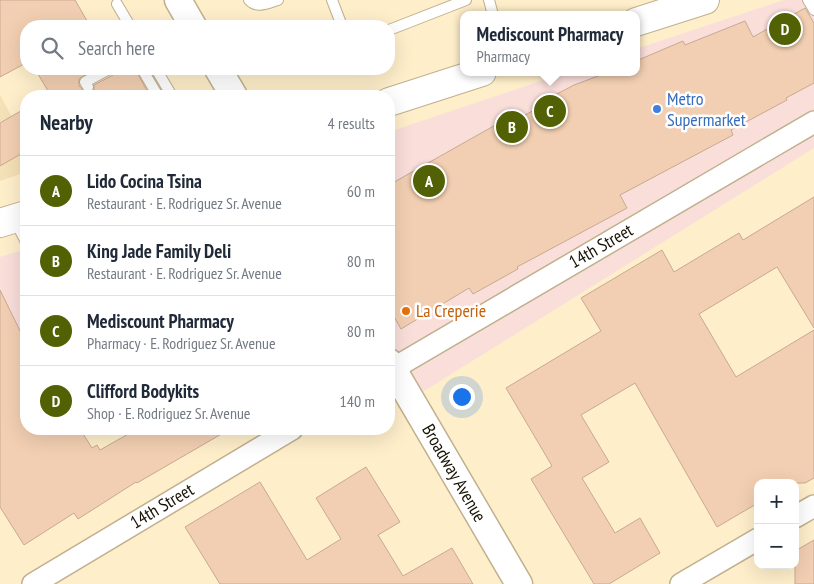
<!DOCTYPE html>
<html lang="en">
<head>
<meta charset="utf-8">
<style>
	body { margin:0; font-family:"PT Sans Narrow",sans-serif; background:#f6f6f7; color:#1f2937 }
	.controls { position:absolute; right:15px; bottom:15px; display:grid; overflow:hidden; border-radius:10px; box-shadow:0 5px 20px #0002 }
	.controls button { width:45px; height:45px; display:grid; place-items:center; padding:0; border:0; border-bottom:1px solid #e0e1e3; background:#fff; color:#1f2937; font:25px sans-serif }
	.you { position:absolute; left:461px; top:396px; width:18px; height:18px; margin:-12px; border:4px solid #fff; border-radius:50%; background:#1a73e8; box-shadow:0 0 0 8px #1a73e833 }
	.badge { display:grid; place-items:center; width:32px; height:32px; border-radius:50%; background:#526104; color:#fff; font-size:16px; font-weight:700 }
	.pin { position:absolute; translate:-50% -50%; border:2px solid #fff; box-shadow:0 1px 5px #0006 }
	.popup { position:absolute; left:460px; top:11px; width:180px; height:65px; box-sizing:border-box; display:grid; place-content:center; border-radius:10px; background:#fff; filter:drop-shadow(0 1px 4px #0005); font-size:16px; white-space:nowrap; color:#747a83 }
	.popup b { font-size:19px; color:#1f2937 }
	.popup::after { content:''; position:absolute; left:50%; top:100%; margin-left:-10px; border:10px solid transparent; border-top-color:#fff }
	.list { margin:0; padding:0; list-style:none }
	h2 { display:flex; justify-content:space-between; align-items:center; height:65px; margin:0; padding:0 20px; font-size:21px }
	h2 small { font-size:16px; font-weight:400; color:#747a83 }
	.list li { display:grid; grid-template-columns:32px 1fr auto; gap:15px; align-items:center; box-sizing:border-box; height:70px; padding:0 20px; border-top:1px solid #e0e1e3 }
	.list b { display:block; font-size:19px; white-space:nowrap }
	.list p { margin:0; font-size:16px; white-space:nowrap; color:#747a83 }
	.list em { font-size:16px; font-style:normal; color:#747a83 }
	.icon { flex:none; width:28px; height:28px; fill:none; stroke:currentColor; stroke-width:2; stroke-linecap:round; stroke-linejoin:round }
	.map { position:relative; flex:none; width:814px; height:584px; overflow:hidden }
	.search { position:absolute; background:#fff; box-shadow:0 5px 20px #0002; left:20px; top:20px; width:375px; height:55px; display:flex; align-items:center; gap:12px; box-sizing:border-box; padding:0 18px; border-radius:20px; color:#747a83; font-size:19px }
	.panel { position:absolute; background:#fff; box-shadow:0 5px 20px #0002; left:20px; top:90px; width:375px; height:345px; border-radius:20px }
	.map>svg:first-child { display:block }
	.commercial { fill:#f9deda }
	.built { fill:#f5e1b7 }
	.building { fill:#f2cfb2; stroke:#c8a991 }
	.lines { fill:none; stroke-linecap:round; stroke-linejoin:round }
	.service-casing { stroke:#c0b08e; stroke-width:12 }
	.minor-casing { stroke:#c0b08e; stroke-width:24 }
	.tertiary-casing { stroke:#c0b08e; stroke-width:29 }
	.secondary-casing { stroke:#c0b08e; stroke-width:30 }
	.service { stroke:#fff; stroke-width:10 }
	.minor { stroke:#fff; stroke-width:21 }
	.tertiary { stroke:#fff; stroke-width:26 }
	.secondary { stroke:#fff; stroke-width:28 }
	.shop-dot { fill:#3f7fe0; stroke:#fff; stroke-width:2 }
	.food-dot { fill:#e8710a; stroke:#fff; stroke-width:2 }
	.labels { text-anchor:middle; stroke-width:5; stroke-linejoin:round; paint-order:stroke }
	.shop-label { font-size:18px; fill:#366cbe; stroke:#fff; text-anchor:start }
	.street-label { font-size:18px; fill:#181206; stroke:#fff }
	.food-label { font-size:18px; fill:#c56008; stroke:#fff; text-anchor:start }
</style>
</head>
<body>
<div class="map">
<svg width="814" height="584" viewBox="0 0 814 584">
	<rect width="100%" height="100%" fill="#feeeca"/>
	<path class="commercial" d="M784 0H814V148L400 406 389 389V132L567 72H636V49Z
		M26 249V401L0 413V257Z"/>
	<path class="built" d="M0 95 26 143V172L0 181Z"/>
	<path class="building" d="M0 0H75L90 26H26V63L0 77Z
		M805 8 814 23V83L786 98 787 100 731 130 733 135 620 195 627 208 517 267 518 269 473 294 469 288 401 329 389 308V185L499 123 501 128 538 108 536 105 574 85 609 72H636V61L683 41 685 45 745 21 753 37Z
		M35 69H95L79 79V86L88 94 94 91V85L113 75 116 69H135L150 96H51Z
		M26 108V151L0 166V123Z
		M814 197V328L777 267 699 314 736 377 814 330V478L805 483H758V503L717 527 635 383 581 415 609 462 582 478 615 533 640 518 660 553 609 584H594L531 479 552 466 506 388 601 331 581 298 662 250 674 272 739 233 743 240Z
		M0 290 26 343V429H80L92 448 97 445 100 450 137 429H230L137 483 136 482 78 519 74 513 24 545 0 507Z
		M366 467 400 522 378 535 403 576 452 548 473 584H220L185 527 260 482 307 560 341 539 316 498Z
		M814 540V584H795V551Z"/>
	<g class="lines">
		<g class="service-casing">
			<path id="service" d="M249 0C257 9 268 3 278 0
				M332 0 342 26
				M489 0 493 15
				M808 0 814 10
				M117 4 130 26
				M389 30 466 0
				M142 69 158 96
				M156 69 172 96
				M88 87 85 82 109 69
				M14 219 26 242"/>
		</g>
		<g class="minor-casing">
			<path id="minor" d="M389 371 814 122
				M795 517 814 506
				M33 584 292 429
				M681 584 758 539"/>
		</g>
		<g class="tertiary-casing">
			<path id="tertiary" d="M178 0 193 26
				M218 69 234 96
				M389 362 519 584"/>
		</g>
		<g class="secondary-casing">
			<path id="secondary" d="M636 22 705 0
				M389 102 482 72
				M0 223 26 215"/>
		</g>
		<use href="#service" class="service"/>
		<use href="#minor" class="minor"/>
		<use href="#tertiary" class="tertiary"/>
		<use href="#secondary" class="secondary"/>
	</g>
	<circle class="shop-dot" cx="657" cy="109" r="5"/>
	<circle class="food-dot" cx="406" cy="311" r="5"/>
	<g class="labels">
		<g class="shop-label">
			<text x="667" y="105">Metro<tspan x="667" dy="21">Supermarket</tspan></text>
		</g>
		<g class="street-label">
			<text transform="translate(601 246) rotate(-30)" y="6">14th Street</text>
			<text transform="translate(454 473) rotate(60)" y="6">Broadway Avenue</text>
			<text transform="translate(162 506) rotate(-31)" y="6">14th Street</text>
		</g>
		<g class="food-label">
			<text x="416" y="317">La Creperie</text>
		</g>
	</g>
</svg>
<div class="controls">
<button>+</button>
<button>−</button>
</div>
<div class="you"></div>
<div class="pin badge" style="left:429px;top:181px">A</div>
<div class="pin badge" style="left:512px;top:127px">B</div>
<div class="pin badge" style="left:550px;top:111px">C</div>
<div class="popup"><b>Mediscount Pharmacy</b>Pharmacy</div>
<div class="pin badge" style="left:785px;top:29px">D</div>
<div class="search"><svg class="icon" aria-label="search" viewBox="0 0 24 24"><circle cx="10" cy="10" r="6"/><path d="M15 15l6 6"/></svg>Search here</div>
<section class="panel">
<h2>Nearby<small>4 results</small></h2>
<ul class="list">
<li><span class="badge">A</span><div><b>Lido Cocina Tsina</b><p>Restaurant · E. Rodriguez Sr. Avenue</p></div><em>60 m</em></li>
<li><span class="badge">B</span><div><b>King Jade Family Deli</b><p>Restaurant · E. Rodriguez Sr. Avenue</p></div><em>80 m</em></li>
<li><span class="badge">C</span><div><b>Mediscount Pharmacy</b><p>Pharmacy · E. Rodriguez Sr. Avenue</p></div><em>80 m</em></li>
<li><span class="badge">D</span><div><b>Clifford Bodykits</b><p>Shop · E. Rodriguez Sr. Avenue</p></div><em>140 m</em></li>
</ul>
</section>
</div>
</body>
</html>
